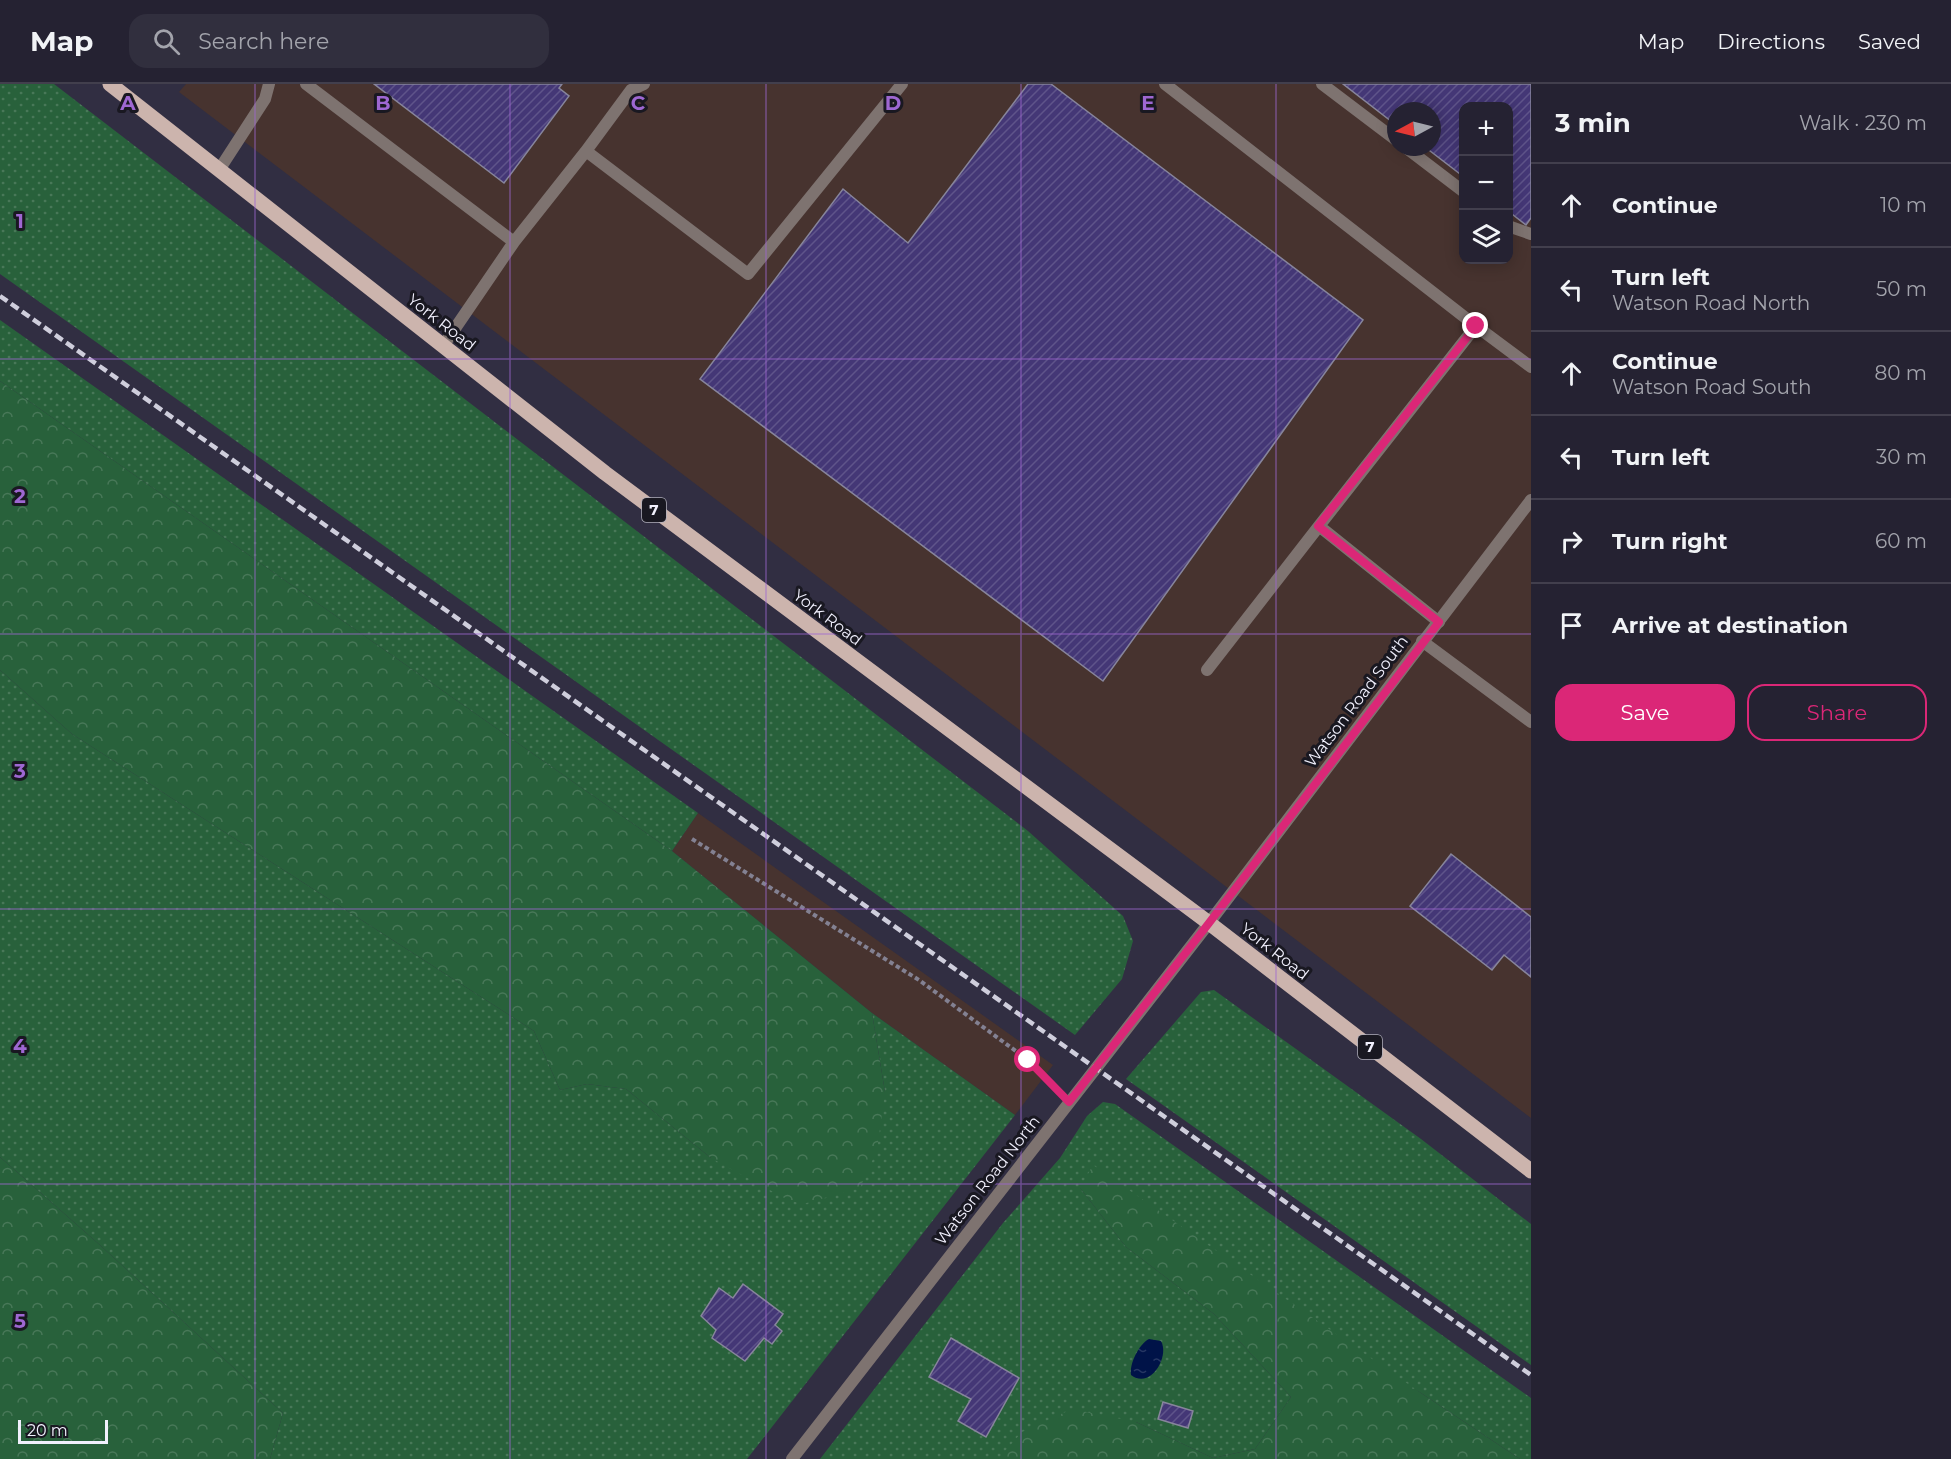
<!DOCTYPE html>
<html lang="en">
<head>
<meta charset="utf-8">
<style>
	body { margin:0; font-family:Montserrat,sans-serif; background:#312f3e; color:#f1f3f6 }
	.controls { position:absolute; right:18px; top:18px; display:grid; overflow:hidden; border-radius:12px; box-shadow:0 3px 15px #0003 }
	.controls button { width:54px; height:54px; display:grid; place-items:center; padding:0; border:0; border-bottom:2px solid #423f4d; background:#252232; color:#f1f3f6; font:30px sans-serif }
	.compass { position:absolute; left:1387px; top:18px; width:54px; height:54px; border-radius:50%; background:#252232; box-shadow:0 3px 15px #0003; rotate:263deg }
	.scale { position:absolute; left:18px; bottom:15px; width:90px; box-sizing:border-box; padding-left:6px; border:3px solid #f1f0fd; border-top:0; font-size:16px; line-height:21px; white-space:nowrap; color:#f1f0fd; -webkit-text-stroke:4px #191821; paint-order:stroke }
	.stop { position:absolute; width:18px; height:18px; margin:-14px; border:4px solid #db2777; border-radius:50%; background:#fff }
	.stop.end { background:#db2777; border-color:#fff; box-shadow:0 2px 6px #0008 }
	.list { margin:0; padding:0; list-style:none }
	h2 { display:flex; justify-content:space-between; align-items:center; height:78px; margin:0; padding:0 24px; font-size:26px }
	h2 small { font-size:20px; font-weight:400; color:#a3a4ac }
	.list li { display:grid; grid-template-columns:39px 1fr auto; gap:18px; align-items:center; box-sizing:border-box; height:84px; padding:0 24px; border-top:2px solid #423f4d }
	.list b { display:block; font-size:22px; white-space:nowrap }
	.list p { margin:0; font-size:20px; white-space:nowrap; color:#a3a4ac }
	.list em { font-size:20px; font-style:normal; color:#a3a4ac }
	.actions { display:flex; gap:12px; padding:18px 24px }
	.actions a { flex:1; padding:14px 0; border:2px solid #db2777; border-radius:18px; text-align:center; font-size:21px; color:#db2777 }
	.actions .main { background:#db2777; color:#fff }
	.icon { flex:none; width:33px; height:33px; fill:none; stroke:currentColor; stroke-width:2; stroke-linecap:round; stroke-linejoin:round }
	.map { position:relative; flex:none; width:1531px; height:1375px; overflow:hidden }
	header { display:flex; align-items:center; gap:36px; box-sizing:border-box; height:84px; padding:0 30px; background:#252232; border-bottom:2px solid #423f4d }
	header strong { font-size:28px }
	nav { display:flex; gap:33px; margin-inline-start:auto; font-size:21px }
	.search { width:420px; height:54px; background:#312f3e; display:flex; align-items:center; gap:15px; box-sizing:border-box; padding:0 21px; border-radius:18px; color:#a3a4ac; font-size:22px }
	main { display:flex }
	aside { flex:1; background:#252232 }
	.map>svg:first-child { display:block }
	.industrial { fill:#47332f; fill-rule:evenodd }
	.grass { fill:url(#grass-dots) }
	.forest { fill:url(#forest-crowns) }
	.water { fill:url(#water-ripples) }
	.building { fill:url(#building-hatch); stroke:#87859c; stroke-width:1.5 }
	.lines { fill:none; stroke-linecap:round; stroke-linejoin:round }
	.path { stroke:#838192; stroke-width:4; stroke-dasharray:4.5 3; stroke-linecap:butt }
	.service { stroke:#7e7370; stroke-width:12 }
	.minor { stroke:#7e7370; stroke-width:12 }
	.primary { stroke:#ccb4ad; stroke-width:15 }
	.rail { stroke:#cfcedc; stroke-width:4.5; stroke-dasharray:9 4.5; stroke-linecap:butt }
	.route { stroke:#db2777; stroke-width:8 }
	.grid { fill:none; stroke:#9e67d2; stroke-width:1.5; stroke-opacity:0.55 }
	.labels { text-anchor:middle; stroke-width:6; stroke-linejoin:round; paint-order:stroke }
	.shield { fill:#191821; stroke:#b0afbb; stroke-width:1.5 }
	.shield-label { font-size:15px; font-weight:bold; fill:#f1f0fd }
	.street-label { font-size:16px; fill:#f1f0fd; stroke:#191821 }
	.grid-label { font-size:20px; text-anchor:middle; font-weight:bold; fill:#9e67d2; stroke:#191821; stroke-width:6; stroke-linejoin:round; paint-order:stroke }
</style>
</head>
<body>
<header>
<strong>Map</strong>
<div class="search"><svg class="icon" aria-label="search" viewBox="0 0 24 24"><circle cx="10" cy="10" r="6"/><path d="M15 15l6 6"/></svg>Search here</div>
<nav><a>Map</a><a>Directions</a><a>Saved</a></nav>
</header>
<main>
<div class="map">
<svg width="1531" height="1375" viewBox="0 0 1531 1375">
	<defs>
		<pattern id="grass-dots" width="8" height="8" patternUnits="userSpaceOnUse" patternTransform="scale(1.5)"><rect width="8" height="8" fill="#28613b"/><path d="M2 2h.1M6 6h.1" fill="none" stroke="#487858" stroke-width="1.8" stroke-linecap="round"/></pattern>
		<pattern id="forest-crowns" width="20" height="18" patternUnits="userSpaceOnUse" patternTransform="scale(1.5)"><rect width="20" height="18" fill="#28613b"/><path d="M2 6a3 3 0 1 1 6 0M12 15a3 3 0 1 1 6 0" fill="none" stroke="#487858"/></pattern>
		<pattern id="water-ripples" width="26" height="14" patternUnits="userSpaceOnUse" patternTransform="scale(1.5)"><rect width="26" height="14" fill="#001348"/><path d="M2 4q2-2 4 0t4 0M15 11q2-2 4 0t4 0" fill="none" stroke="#263663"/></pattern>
		<pattern id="building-hatch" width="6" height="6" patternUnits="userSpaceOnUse" patternTransform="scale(1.5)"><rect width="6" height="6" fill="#443776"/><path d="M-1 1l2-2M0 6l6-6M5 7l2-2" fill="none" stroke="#5f548a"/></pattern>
	</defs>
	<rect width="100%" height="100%" fill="#312e42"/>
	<path class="industrial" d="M186 0H1531V1034L179 8ZM1464 22H1508V176H1464ZM1396 27H1432V63H1396Z
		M698 729 1053 981 1015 1031 872 929 672 767Z"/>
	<path class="grass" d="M0 0H54L1028 747 1123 832 1133 857 1122 895 1075 951 0 190Z
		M0 236 698 729 672 767 0 297Z
		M0 586 72 650 534 947 560 1006 587 1000 626 1005 711 1074 885 1008 872 929 1015 1031 747 1375H270L283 1329 101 1162 0 1073Z
		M1214 906 1421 1055 1531 1140V1281L1126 995 1201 908Z
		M1103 1018 1115 1020 1531 1314V1375H1520L1421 1309 1080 1104 1126 1163 1214 1230 1291 1313 1255 1365 1213 1374 1136 1338 998 1375H820L1003 1139 1060 1074 1087 1032Z"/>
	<path class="forest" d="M0 297 672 767 872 929 885 1008 877 1066 860 1104 803 1120 788 1116 711 1074 626 1005 587 1000 560 1006 534 947 72 650 0 586Z
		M0 1073 101 1162 283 1329 270 1375H0Z
		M1093 1081 1421 1309 1520 1375H998L1022 1348 1072 1325 1136 1338 1213 1374 1255 1365 1291 1313 1214 1230 1126 1163 1080 1104Z"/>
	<path class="water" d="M1149 1255 1161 1257C1170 1273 1150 1306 1131 1291 1129 1280 1139 1260 1149 1255Z"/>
	<path class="building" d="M374 0H562L559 4 569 12 504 99Z
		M1028 0H1051L1363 236 1103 597 700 295 843 105 908 159Z
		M1343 0H1531V134L1526 141 1508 127V22H1464V93L1425 63H1432V27H1396V41Z
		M1451 770 1531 833V893L1504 871 1492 886 1410 822Z
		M743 1200 783 1230 775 1241 782 1247 772 1260 764 1254 745 1277 712 1254 716 1246 701 1232 719 1204 733 1214Z
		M951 1254 1019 1294 986 1353 958 1337 971 1315 929 1293Z
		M1163 1318 1193 1327 1188 1344 1158 1335Z"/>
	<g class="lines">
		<path class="path" d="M692 755 919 896 1028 976 1055 1004"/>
		<path class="service" d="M306 0 514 158 443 262
			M1165 0 1476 242
			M1322 0 1396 56
			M1405 63 1464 108
			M586 67 631 6 644 0
			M219 86 265 15 269 0
			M1508 142 1531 150
			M514 158 586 67 748 190 902 0
			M1319 442 1476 242 1531 283
			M1422 557 1531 638
			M1207 586 1319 442 1439 538"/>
		<path class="minor" d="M792 1375 1209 839 1531 416"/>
		<path class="primary" d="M110 0 605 389 1209 839 1531 1087"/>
		<path class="rail" d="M0 212 1531 1291"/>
	</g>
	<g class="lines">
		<path class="route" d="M1028 976 1069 1018 1209 839 1439 538 1318 442 1476 242"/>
	</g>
	<path class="grid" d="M255 0V1375M510 0V1375M766 0V1375M1021 0V1375M1276 0V1375M0 275H1531M0 550H1531M0 825H1531M0 1100H1531"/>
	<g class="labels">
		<g class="shield">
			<rect x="642" y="414" width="24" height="24" rx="4.5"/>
			<rect x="1358" y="951" width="24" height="24" rx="4.5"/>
		</g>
		<g class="shield-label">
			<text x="654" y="431">7</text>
			<text x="1370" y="968">7</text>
		</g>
		<g class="street-label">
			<text transform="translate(442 238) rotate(38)" y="6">York Road</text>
			<text transform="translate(828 533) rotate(37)" y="6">York Road</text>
			<text transform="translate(1356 617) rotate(-53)" y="6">Watson Road South</text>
			<text transform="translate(1275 867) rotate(38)" y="6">York Road</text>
			<text transform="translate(987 1096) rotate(-52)" y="6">Watson Road North</text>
		</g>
	</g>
	<g class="grid-label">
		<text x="128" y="26">A</text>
		<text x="383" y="26">B</text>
		<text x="638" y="26">C</text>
		<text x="893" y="26">D</text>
		<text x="1148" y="26">E</text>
		<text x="20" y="144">1</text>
		<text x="20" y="419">2</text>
		<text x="20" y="694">3</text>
		<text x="20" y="969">4</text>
		<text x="20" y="1244">5</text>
	</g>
</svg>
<div class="controls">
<button>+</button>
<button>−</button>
<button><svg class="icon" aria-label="layers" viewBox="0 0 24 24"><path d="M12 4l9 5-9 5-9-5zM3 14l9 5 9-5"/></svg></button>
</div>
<svg class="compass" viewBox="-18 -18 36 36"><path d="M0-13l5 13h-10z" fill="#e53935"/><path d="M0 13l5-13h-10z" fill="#a3a4ac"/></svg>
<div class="scale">20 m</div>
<div class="stop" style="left:1028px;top:976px"></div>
<div class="stop end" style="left:1476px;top:242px"></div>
</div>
<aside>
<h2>3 min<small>Walk · 230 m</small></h2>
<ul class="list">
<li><svg class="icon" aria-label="ahead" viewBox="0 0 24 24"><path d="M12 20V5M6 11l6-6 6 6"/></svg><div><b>Continue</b></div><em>10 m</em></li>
<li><svg class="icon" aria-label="left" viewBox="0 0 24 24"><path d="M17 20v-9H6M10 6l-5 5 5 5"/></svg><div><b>Turn left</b><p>Watson Road North</p></div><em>50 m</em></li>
<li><svg class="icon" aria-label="ahead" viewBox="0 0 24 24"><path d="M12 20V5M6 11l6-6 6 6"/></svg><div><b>Continue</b><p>Watson Road South</p></div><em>80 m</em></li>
<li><svg class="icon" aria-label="left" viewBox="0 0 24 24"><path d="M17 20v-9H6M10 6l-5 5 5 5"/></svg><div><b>Turn left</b></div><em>30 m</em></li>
<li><svg class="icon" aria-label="right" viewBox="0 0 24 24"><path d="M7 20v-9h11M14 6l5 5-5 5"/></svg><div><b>Turn right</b></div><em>60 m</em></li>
<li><svg class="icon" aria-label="arrive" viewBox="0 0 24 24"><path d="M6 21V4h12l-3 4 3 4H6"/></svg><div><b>Arrive at destination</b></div></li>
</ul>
<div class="actions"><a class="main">Save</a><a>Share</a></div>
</aside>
</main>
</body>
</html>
